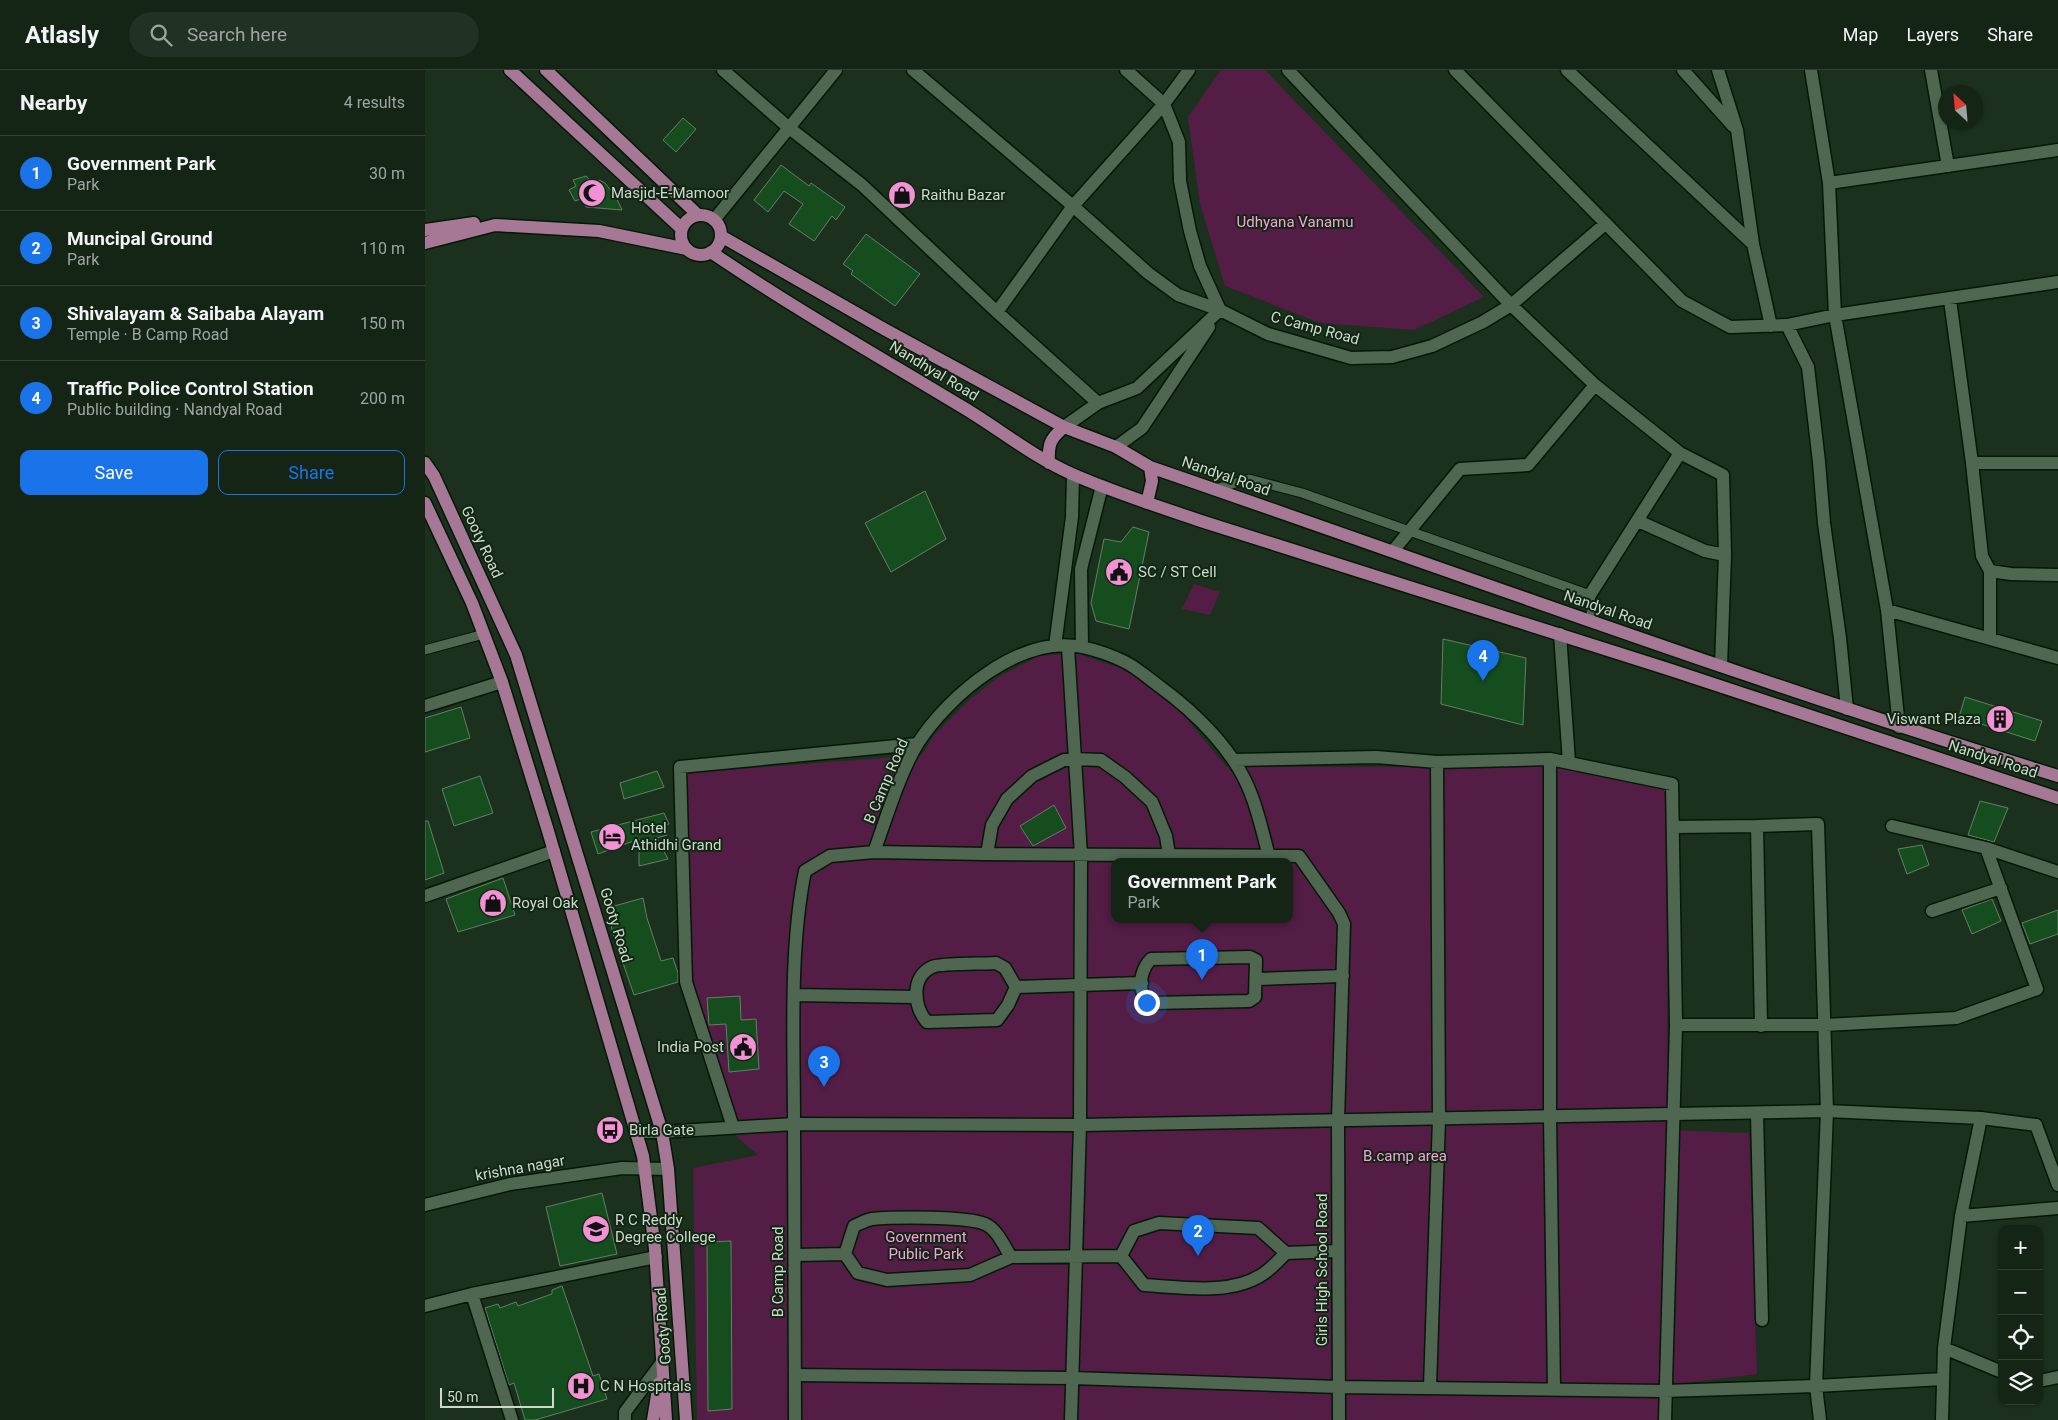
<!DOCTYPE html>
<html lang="en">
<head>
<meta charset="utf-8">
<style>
	body { margin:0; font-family:Roboto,sans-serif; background:#213123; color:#f1f3f6 }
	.controls { position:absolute; right:15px; bottom:15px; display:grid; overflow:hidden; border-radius:10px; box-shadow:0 1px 4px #0004 }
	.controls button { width:45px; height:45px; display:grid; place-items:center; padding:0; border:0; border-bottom:1px solid #334235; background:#142516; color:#f1f3f6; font:25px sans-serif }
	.compass { position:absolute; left:1513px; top:15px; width:45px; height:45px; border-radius:50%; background:#142516; box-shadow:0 1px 4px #0004; rotate:334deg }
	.scale { position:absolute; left:15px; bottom:12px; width:114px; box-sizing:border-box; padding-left:5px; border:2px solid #ccd9cc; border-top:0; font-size:14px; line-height:18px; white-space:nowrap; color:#ccd9cc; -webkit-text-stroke:4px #112713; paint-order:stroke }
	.you { position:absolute; left:721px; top:932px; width:18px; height:18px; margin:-12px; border:4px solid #fff; border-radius:50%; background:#1a73e8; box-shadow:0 0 0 8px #1a73e833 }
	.badge { display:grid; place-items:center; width:32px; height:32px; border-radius:50%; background:#1a73e8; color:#fff; font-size:16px; font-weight:700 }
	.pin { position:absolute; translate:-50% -41px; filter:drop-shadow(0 1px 2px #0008) }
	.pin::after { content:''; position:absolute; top:26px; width:18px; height:15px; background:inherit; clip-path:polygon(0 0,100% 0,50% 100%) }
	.popup { position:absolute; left:686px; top:788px; width:182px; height:65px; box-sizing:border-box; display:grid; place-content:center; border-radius:10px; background:#142516; filter:drop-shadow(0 1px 4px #0005); font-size:16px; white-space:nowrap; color:#9da5a1 }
	.popup b { font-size:19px; color:#f1f3f6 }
	.popup::after { content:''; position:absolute; left:50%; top:100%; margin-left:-10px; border:10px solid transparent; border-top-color:#142516 }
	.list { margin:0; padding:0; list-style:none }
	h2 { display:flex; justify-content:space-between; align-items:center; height:65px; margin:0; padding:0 20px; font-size:21px }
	h2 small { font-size:16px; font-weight:400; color:#9da5a1 }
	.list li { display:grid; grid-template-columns:32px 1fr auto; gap:15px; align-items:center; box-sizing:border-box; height:75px; padding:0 20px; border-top:1px solid #334235 }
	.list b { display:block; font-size:19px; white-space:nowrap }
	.list p { margin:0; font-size:16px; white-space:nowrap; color:#9da5a1 }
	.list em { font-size:16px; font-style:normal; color:#9da5a1 }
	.actions { display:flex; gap:10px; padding:15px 20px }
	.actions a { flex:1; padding:11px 0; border:1px solid #1a73e8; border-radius:10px; text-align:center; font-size:18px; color:#1a73e8 }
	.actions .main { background:#1a73e8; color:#fff }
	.icon { flex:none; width:28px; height:28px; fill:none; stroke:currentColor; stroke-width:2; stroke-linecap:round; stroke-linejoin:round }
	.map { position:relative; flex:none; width:1633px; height:1350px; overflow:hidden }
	header { display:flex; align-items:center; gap:30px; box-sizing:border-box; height:70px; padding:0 25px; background:#142516; border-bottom:1px solid #334235 }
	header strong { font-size:24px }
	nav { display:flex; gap:28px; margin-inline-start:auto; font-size:18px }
	.search { width:350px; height:45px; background:#213123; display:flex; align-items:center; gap:12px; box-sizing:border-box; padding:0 18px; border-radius:28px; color:#9da5a1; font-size:19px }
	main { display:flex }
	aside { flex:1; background:#142516 }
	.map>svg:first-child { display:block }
	.green { fill:#531d45; fill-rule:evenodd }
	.building { fill:#154d1e; stroke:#667e67 }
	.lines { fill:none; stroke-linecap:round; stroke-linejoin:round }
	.lane-casing { stroke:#041806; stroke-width:11 }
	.street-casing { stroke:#041806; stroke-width:15 }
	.secondary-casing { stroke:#041806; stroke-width:15 }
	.primary-casing { stroke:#041806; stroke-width:15 }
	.lane { stroke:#4f6750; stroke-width:9 }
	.street { stroke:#4f6750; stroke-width:12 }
	.secondary { stroke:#4f6750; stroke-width:12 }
	.primary { stroke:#a67896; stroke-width:12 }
	.labels { text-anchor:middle; stroke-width:4; stroke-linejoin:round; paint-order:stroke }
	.poi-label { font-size:15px; fill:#ccd9cc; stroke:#112713; text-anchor:start }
	.park-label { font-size:15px; fill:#f7a1dc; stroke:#112713 }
	.street-label { font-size:15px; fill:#ccd9cc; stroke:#112713 }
</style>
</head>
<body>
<header>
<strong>Atlasly</strong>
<div class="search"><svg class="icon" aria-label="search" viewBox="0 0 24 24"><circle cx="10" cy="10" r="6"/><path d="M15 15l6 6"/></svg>Search here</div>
<nav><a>Map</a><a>Layers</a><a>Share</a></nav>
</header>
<main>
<aside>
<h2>Nearby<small>4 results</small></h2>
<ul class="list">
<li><span class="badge">1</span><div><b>Government Park</b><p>Park</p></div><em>30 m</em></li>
<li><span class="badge">2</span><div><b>Muncipal Ground</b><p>Park</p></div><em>110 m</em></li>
<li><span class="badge">3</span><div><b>Shivalayam &amp; Saibaba Alayam</b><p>Temple · B Camp Road</p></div><em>150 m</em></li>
<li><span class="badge">4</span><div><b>Traffic Police Control Station</b><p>Public building · Nandyal Road</p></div><em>200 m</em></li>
</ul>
<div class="actions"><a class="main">Save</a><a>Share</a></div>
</aside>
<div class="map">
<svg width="1633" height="1350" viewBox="0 0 1633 1350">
	<rect width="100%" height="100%" fill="#1b311d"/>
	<path class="green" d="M796 0H840L1059 227 989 260 895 253 800 216 775 134 763 47Z
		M769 514 795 522 785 545 757 539Z
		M650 583 702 600 749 634 802 697H1021L1128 694 1241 718 1243 1060 1324 1063 1332 1304 1236 1316 1235 1350H272L268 1098 333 1085 311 1066 263 910 260 703 497 685 509 665 542 632 573 607 614 586ZM690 791H864V849H690Z"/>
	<path class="building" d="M258 48 271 59 251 82 238 70Z
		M356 95 384 116 386 113 420 137 411 150 407 146 389 171 364 154 378 134 359 121 343 142 329 130Z
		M161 106 168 114 174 110 180 113 191 127 197 140 161 137 158 128 150 131 144 120 151 116 148 110Z
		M441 164 495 204 470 236 426 204 428 201 418 194Z
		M500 421 521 469 466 502 440 453Z
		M708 457 724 462 704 559 671 551 666 533 679 469 696 472Z
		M1018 569 1101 588 1098 655 1016 634Z
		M1540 627 1617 651 1610 671 1534 647Z
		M36 637 45 668 0 682V648Z
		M232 701 239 717 199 729 195 713Z
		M55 706 68 743 29 756 17 719Z
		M1555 731 1583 738 1569 772 1543 765Z
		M629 735 641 758 608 776 595 756Z
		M239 743 244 754 237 757 242 765 232 768 243 789 214 796V769L173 784 166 762Z
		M0 751H3L19 803 0 810Z
		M1497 775 1504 795 1482 804 1473 779Z
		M78 808 90 845 33 862 21 829Z
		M218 828 222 848 236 891 248 888 253 903V912L209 925 188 864 182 838Z
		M1567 829 1576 851 1547 864 1537 840Z
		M1633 840V864L1605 874 1597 853Z
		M315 926 316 950 331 949 334 999 304 1002 301 954 284 955 282 928Z
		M177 1123 192 1184 135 1196 121 1137Z
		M306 1171 307 1339 283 1341 282 1172Z
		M137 1216 168 1306 174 1304 182 1329 110 1350H100L89 1313 84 1315 60 1238 73 1234 75 1238 91 1232 93 1236 127 1224V1220Z"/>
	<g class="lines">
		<g class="lane-casing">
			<path id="lane" d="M790 419 824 409 877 423 1165 525 1167 552
				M0 580 59 564"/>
		</g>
		<g class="street-casing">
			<path id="street" d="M298 0 363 57 437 115 572 242 673 333
				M488 0 648 136 723 203 753 225 795 240
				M701 0 739 34 754 72 755 111 765 161 775 196 795 240 843 264 926 288 967 287 1007 276 1058 252 1086 235 1180 154
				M863 0 1086 235 1170 315 1255 383 1298 405 1300 485 1296 596
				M1030 0 1257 231 1305 257 1362 255 1410 245 1633 212
				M1142 0 1328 174
				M1258 0 1308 56
				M1293 0 1312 60 1328 174 1346 256
				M1386 0 1404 113 1410 245 1462 540 1474 657
				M1506 0 1523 96
				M1404 113 1633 80
				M1525 230 1547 393H1633
				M572 242 648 136 739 34 764 0
				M1362 255 1383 297 1394 392 1399 453 1415 568 1422 639
				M639 357 673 333 712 318 795 240
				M691 377 717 358 784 257
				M1547 393 1557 486 1565 501 1586 504 1633 505
				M1213 451 1280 481 1300 485
				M968 481 1035 399 1103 395 1170 315
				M1565 501V568
				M1165 525 1255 383
				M1462 540 1633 588
				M1135 564 1144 692
				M630 576 647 447 648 405
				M643 577 656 785 655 1055 646 1350
				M657 577 656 499 677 416
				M0 636 77 612
				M1125 689V1047L1129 1318
				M809 690 951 687 1012 692 1125 689 1247 714 1251 955 1240 1350
				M1332 756 1393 754 1402 1041 1391 1316 1395 1350
				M1467 756 1561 778 1633 802
				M1248 757 1332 756 1336 956
				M449 782C461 749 475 702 493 673 524 625 596 564 657 577 671 580 688 586 700 592 712 598 723 608 734 616 771 643 810 681 826 724 834 744 838 765 844 786
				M562 784 567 755 582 729 607 706 639 690 650 689 676 690 700 707 727 732 741 766 744 785
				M0 826 129 781
				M1507 841 1576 818
				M825 887 831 890 830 927 824 931 727 933C725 930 720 927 718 924 713 912 718 897 726 889Z
				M571 893 580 898 591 917 583 935 572 950 502 952C489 937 485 907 507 897 515 893 559 894 571 893Z
				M832 909 918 906
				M591 917 717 913
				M369 925 490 927
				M1251 955H1400L1531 948 1612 919 1561 778
				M1332 1044 1337 1250
				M369 1054C369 972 364 880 380 801L405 786 449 782 562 784 874 786 914 843 919 854 913 1050 914 1350
				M1611 1055 1633 1115
				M308 1057 261 912 255 697 492 674
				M1536 1146 1633 1138
				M420 1184 433 1203 462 1210 545 1205 586 1187 696 1186
				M420 1184 429 1156C434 1154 441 1150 447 1149 468 1147 542 1146 560 1154 572 1159 579 1176 586 1187
				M370 1185 420 1184
				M696 1186 719 1215C757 1217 805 1226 838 1204 846 1199 854 1190 861 1183L913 1181
				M696 1186 709 1161 734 1153 833 1158 861 1183
				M47 1224 87 1350
				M0 1236 47 1224 231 1187
				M1519 1278 1577 1302
				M370 1305 647 1308 914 1317 1240 1321 1391 1316 1518 1309
				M1614 1311 1633 1307
				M1005 1317 1014 1049 1012 692
				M200 1350V1342L238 1291
				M1517 1350 1519 1278 1536 1146 1556 1048"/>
		</g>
		<g class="secondary-casing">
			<path id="secondary" d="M289 150 411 0
				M369 1054 370 1350
				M211 1062H237L369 1054 655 1055 1402 1041 1556 1048 1611 1055
				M0 1135 85 1114 197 1098 243 1099"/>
		</g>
		<g class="primary-casing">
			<path id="primary" d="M85 0 257 159
				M121 0 273 145
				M256 165a20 20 0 1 1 40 0a20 20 0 1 1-40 0Z
				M0 160 49 153
				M296 166 459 259 639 357 691 377 725 397C1027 501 1327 612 1633 706
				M0 173 70 155 174 161 262 179
				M286 182C367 237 451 285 534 335 572 357 606 386 647 404 690 423 735 437 779 452L1246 600 1633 728
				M0 393 9 406 91 585 237 1062 243 1099 261 1350
				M624 393C623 374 625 369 639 357
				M0 433 47 533 77 612 123 761 218 1086 230 1179 241 1350
				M722 433 727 411 725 397
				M228 1350 234 1313"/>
		</g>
		<use href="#lane" class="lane"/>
		<use href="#street" class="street"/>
		<use href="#secondary" class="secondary"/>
		<use href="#primary" class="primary"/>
	</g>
	<defs>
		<g id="mosque-disc" transform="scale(1.4375)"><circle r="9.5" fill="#f391d5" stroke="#112713"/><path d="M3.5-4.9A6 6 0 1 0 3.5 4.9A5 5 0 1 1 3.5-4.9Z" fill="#111"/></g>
		<g id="shop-disc" transform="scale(1.4375)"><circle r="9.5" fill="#f391d5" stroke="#112713"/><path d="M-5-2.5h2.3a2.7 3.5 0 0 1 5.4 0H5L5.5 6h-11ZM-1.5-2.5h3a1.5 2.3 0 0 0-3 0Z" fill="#111"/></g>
		<g id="civic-disc" transform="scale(1.4375)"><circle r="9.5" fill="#f391d5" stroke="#112713"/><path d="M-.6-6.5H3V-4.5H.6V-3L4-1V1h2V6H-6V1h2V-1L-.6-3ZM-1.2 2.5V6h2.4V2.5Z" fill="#111"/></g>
		<g id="building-disc" transform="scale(1.4375)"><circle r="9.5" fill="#f391d5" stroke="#112713"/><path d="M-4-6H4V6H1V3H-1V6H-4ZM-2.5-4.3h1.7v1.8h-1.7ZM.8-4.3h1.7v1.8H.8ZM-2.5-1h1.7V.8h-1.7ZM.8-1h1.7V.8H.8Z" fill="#111"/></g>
		<g id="hotel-disc" transform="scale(1.4375)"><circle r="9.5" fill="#f391d5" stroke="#112713"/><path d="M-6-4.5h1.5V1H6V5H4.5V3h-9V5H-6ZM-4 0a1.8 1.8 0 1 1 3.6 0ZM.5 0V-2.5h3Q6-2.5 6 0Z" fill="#111"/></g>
		<g id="bus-disc" transform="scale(1.4375)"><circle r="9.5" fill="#f391d5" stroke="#112713"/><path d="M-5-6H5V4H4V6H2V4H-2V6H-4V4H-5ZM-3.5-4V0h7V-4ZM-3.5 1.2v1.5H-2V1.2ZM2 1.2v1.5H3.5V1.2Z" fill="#111"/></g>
		<g id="university-disc" transform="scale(1.4375)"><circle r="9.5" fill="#f391d5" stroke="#112713"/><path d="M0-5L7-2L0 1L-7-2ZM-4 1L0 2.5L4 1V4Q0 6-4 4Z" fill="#111"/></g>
		<g id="hospital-disc" transform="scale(1.4375)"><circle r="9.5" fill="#f391d5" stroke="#112713"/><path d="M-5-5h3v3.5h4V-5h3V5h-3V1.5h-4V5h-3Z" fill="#111"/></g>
	</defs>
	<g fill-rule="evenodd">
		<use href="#mosque-disc" x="167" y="123"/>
		<use href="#shop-disc" x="477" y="125"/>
		<use href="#civic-disc" x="694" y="502"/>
		<use href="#building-disc" x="1575" y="649"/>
		<use href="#hotel-disc" x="187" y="767"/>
		<use href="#shop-disc" x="68" y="833"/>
		<use href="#civic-disc" x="318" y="977"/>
		<use href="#bus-disc" x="185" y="1060"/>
		<use href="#university-disc" x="171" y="1159"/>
		<use href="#hospital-disc" x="156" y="1316"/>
	</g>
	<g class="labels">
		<g class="poi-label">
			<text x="186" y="128">Masjid-E-Mamoor</text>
			<text x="496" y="130">Raithu Bazar</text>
			<text x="713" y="507">SC / ST Cell</text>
			<text x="1556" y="654" text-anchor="end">Viswant Plaza</text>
			<text x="206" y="763">Hotel<tspan x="206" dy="17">Athidhi Grand</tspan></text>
			<text x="87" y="838">Royal Oak</text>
			<text x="299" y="982" text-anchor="end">India Post</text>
			<text x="204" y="1065">Birla Gate</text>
			<text x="190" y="1155">R C Reddy<tspan x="190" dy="17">Degree College</tspan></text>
			<text x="175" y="1321">C N Hospitals</text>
		</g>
		<g class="park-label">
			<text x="870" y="157">Udhyana Vanamu</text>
			<text x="980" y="1091">B.camp area</text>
			<text x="501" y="1172">Government<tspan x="501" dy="17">Public Park</tspan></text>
		</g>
		<g class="street-label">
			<text transform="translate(890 258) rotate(15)" y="5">C Camp Road</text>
			<text transform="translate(509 301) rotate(31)" y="5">Nandhyal Road</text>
			<text transform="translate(801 406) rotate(19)" y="5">Nandyal Road</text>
			<text transform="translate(57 472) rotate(65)" y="5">Gooty Road</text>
			<text transform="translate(1183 540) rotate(19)" y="5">Nandyal Road</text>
			<text transform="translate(1568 689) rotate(18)" y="5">Nandyal Road</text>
			<text transform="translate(461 711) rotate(-67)" y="5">B Camp Road</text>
			<text transform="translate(191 855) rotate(73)" y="5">Gooty Road</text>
			<text transform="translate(95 1098) rotate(-10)" y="5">krishna nagar</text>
			<text transform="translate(897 1200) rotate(-90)" y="5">Girls High School Road</text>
			<text transform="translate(353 1202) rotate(-90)" y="5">B Camp Road</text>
			<text transform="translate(238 1256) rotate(-94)" y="5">Gooty Road</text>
		</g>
	</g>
</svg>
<div class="controls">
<button>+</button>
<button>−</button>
<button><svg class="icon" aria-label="locate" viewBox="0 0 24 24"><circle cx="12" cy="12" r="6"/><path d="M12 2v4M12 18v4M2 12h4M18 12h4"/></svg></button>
<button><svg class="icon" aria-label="layers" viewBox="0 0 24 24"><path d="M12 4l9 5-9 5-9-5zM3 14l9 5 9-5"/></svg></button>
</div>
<svg class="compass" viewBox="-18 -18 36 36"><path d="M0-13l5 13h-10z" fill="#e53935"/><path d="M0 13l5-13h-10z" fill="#9da5a1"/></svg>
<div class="scale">50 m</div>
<div class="you"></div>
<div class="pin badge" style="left:777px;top:910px">1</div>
<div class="popup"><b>Government Park</b>Park</div>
<div class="pin badge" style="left:773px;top:1186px">2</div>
<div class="pin badge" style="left:399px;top:1017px">3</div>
<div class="pin badge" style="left:1058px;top:611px">4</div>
</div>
</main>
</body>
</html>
